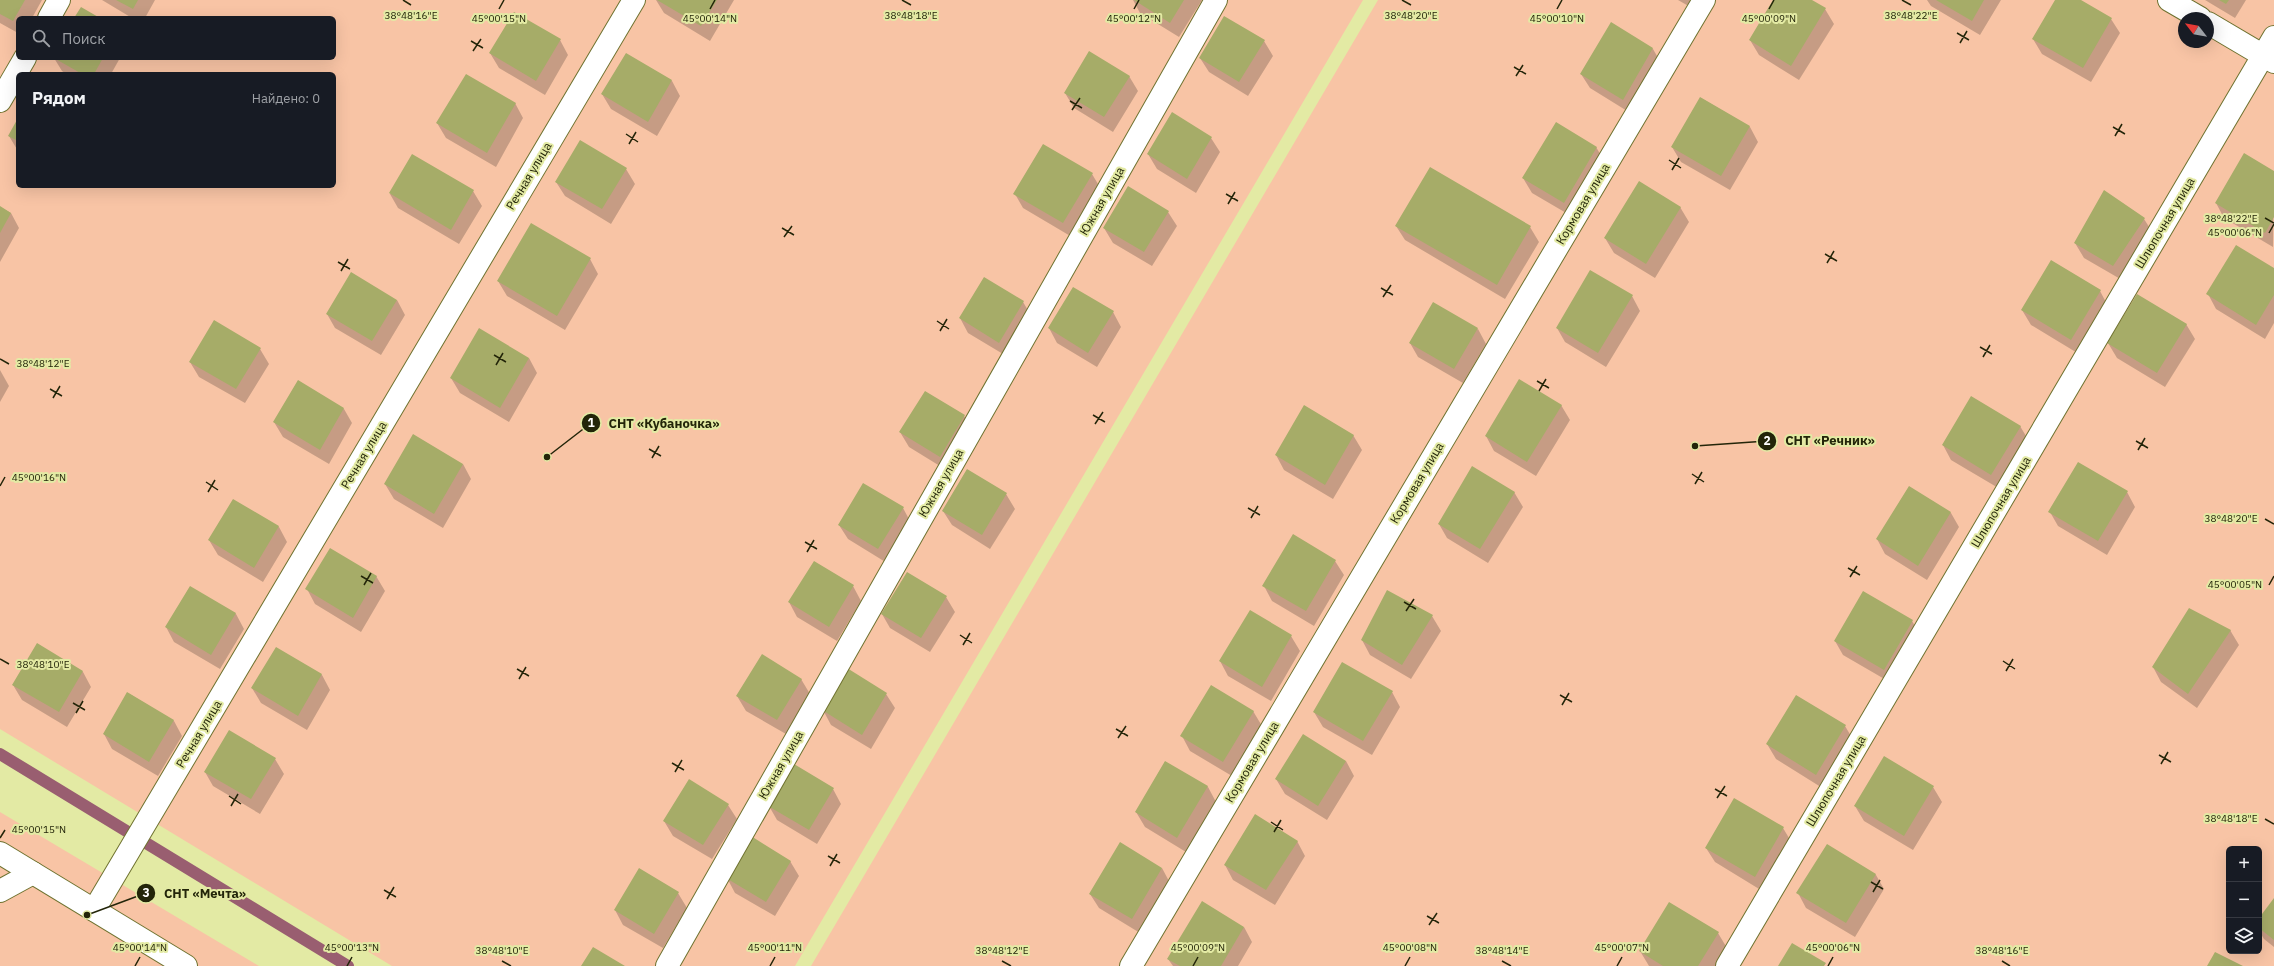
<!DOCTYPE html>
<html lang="ru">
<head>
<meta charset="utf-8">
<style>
	body { margin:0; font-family:"IBM Plex Sans",sans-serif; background:#242831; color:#f1f3f6 }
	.controls { position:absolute; right:12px; bottom:12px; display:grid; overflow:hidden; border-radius:6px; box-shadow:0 4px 16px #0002 }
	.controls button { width:36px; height:36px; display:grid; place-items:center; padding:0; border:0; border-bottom:1px solid #363941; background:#171b24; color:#f1f3f6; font:20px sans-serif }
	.compass { position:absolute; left:2178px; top:12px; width:36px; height:36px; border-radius:50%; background:#171b24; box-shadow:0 4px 16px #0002; rotate:301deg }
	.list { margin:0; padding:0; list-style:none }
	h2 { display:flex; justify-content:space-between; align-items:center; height:52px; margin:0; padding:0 16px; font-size:17px }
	h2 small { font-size:13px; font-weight:400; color:#9ea1a6 }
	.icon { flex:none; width:22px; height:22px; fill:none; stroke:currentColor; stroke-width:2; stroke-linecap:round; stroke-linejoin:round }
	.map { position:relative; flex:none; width:2274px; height:966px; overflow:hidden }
	.search { position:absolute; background:#171b24; box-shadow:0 4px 16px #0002; left:16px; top:16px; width:320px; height:44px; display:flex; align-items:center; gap:10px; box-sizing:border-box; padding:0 14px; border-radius:6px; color:#9ea1a6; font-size:15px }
	.panel { position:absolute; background:#171b24; box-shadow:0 4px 16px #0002; left:16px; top:72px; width:320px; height:116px; border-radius:6px }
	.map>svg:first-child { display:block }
	.green { fill:#f8c4a5; fill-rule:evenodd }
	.shadow { fill:#0003 }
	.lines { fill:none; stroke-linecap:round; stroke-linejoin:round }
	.stream { stroke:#995e70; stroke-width:12 }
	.building { fill:#a6ac68 }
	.street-casing { stroke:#6f7330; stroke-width:24 }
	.secondary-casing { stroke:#6f7330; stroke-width:24 }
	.street { stroke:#fff; stroke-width:22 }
	.secondary { stroke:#fff; stroke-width:22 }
	.ticks { fill:none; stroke:#232509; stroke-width:1.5 }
	.labels { text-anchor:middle; stroke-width:4; stroke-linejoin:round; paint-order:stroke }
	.street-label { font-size:12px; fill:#232509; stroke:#e3eaa4 }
	.ticks-label { font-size:10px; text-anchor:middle; fill:#232509; stroke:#e3eaa4; stroke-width:4; stroke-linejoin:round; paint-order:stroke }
	.leader { fill:none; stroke:#232509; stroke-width:1.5 }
	.callout-dot { fill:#232509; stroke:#e3eaa4; stroke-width:1.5 }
	.mark-label { font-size:12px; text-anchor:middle; font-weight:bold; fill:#fff }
	.callout-label { font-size:13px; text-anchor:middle; font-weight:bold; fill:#232509; stroke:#e3eaa4; stroke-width:4; stroke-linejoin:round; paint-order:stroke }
</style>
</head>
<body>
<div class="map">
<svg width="2274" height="966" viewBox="0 0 2274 966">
	<rect width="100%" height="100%" fill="#e3eaa4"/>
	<path class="green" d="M0 0H1363L795 966H392L0 729ZM18 18H334V58H18ZM18 74H334V186H18Z
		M1378 0H2274V966H811ZM2184 18H2208V42H2184ZM2229 849H2259V951H2229Z
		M0 812 259 966H0Z"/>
	<path class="shadow" d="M0 0H42L32 18H18V33L0 23Z
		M102 0H155L145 18H132Z
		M656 0H734L710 41 664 13Z
		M1133 0H1202L1179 37 1140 13Z
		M1678 0H1696L1692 8Z
		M1774 0H1810L1825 9 1834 24 1799 80 1759 55 1750 40Z
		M1927 0H2001L1980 35 1931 6Z
		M2056 0H2079L2111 19 2120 33 2091 82 2042 54 2033 39Z
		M2205 0H2246L2235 18Z
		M1611 24 1653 49 1661 63 1632 114 1590 88 1581 74Z
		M560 40 568 55 545 95 499 68 490 53Z
		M1264 41 1273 56 1248 96 1209 72 1200 58Z
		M626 54 672 81 680 96 657 136 611 109 602 94Z
		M54 58H120L111 74H66L62 71Z
		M1129 76 1138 91 1113 132 1074 108 1065 93Z
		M1701 98 1750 127 1758 142 1730 190 1681 162 1672 147Z
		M515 103 523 118 496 167 446 138 437 123Z
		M18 120V151L9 136Z
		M1211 138 1220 152 1196 193 1157 169 1148 154Z
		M1596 147 1605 162 1573 217 1532 193 1523 178Z
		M2244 155 2274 172 2273 247 2224 218 2216 203Z
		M626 169 635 184 611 224 565 196 556 182Z
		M1092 174 1101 189 1072 237 1023 208 1015 194Z
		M473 191 482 206 459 244 398 208 390 194Z
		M0 207 11 213 19 228 0 262Z
		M1680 207 1689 222 1655 278 1614 253 1605 238Z
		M1168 212 1177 226 1152 266 1113 243 1104 228Z
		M2144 219 2153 233 2122 280 2084 258 2075 243Z
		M1396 226 1530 227 1539 242 1505 299 1405 240Z
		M590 259 598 274 565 330 507 296 498 281Z
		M2274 269V323L2265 339 2216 309 2208 294Z
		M984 278 1023 302 1032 317 1008 357 968 333 960 318Z
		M2100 291 2108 306 2079 354 2031 325 2022 310Z
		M1632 296 1640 311 1606 367 1565 342 1557 328Z
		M397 300 405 315 381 355 335 328 327 314Z
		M1113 312 1121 327 1097 367 1057 343 1049 328Z
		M2186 324 2195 339 2165 387 2117 358 2108 343Z
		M1478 329 1486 344 1463 383 1418 357 1410 343Z
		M260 349 269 364 245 403 199 377 190 362Z
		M529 358 537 373 509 422 460 393 451 378Z
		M0 370 9 386 0 402Z
		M298 381 344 409 352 423 329 464 283 437 274 422Z
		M1561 405 1570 420 1536 476 1494 451 1486 436Z
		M964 416 973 430 948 471 909 447 900 432Z
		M2020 426 2029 441 2000 489 1951 460 1943 445Z
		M1353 435 1362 450 1333 499 1284 470 1276 455Z
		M463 464 471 479 443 528 394 499 385 484Z
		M967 470 1006 494 1015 509 990 549 952 525 943 511Z
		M1909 487 1951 513 1959 527 1927 580 1885 554 1877 539Z
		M1514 492 1523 507 1488 563 1447 538 1439 524Z
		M2127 492 2135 507 2107 555 2058 526 2050 512Z
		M233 500 279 527 287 542 263 582 218 555 209 540Z
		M903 508 911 523 887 563 848 539 839 525Z
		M1335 561 1344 575 1314 626 1272 601 1264 586Z
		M376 576 385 591 361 632 315 604 307 589Z
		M853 586 861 601 837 641 797 617 789 602Z
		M190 587 236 614 244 629 220 669 174 642 166 627Z
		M946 597 955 612 930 652 890 628 882 614Z
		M1432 616 1441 631 1411 679 1370 655 1362 640Z
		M1912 621 1921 636 1893 684 1843 655 1835 641Z
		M2230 630 2239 645 2197 708 2161 682 2153 667Z
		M1291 636 1300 651 1271 701 1228 676 1220 661Z
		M37 645 83 672 91 687 67 727 22 700 13 685Z
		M276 648 322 675 330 690 307 730 261 703 252 688Z
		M801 679 810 694 786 734 746 711 737 696Z
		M1392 692 1400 707 1372 755 1323 727 1314 712Z
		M128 693 174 721 182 736 158 776 112 749 104 734Z
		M886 694 895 708 871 749 831 725 823 710Z
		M1253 711 1262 726 1232 776 1190 751 1182 736Z
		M1845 726 1854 741 1824 789 1776 759 1767 744Z
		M275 759 284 774 260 814 213 786 205 772Z
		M1346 761 1354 776 1327 820 1285 794 1276 779Z
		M1165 762 1208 787 1216 802 1186 852 1145 827 1136 812Z
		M1933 787 1942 802 1913 850 1864 821 1855 806Z
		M833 789 841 804 817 844 777 820 769 806Z
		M728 805 737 819 712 859 673 836 664 821Z
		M1783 828 1792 843 1764 892 1715 862 1706 848Z
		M1297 841 1305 856 1275 905 1233 880 1225 865Z
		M1827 845 1876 875 1884 889 1855 937 1806 908 1798 893Z
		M790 861 799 876 775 916 735 893 727 878Z
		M1162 868 1170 883 1140 933 1099 908 1090 894Z
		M678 893 687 908 663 948 623 925 615 910Z
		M2274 900V947L2264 939 2259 931V919Z
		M1244 927 1252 942 1238 966H1173L1168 959Z
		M1718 933 1727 948 1715 966H1649L1640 951Z"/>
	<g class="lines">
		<path class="stream" d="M0 754 348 966"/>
	</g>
	<path class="building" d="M0 0H25L13 21 0 14Z
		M116 0H138L133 9Z
		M657 0H717L701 26Z
		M1134 0H1184L1170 23Z
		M1773 0H1812L1826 8 1791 66 1749 40Z
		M1936 0H1984L1972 21Z
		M2055 0H2081L2112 18 2083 68 2032 39Z
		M2219 0H2229L2226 4Z
		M81 7 100 18H74Z
		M514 12 561 39 536 81 489 53Z
		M1224 16 1265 40 1239 82 1199 58Z
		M1611 22 1653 48 1623 100 1580 74Z
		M1089 51 1130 76 1104 117 1064 93Z
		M626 53 672 80 648 122 601 94Z
		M54 58H103L94 74H82Z
		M466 74 516 103 487 153 436 123Z
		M1700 97 1750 126 1721 176 1671 147Z
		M1172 112 1212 137 1187 179 1147 154Z
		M18 118V141L8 136Z
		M1556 122 1597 147 1564 203 1522 178Z
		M580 140 627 168 602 209 555 182Z
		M1043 144 1093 173 1063 223 1013 194Z
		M2244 153 2274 171V217L2265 233 2215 203Z
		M412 154 474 190 451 230 389 193Z
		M1430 167 1531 226 1497 285 1395 226Z
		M1639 181 1681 207 1646 264 1604 238Z
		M1128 186 1169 211 1144 252 1103 228Z
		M2104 190 2145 218 2113 266 2074 243Z
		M0 206 11 213 0 233Z
		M531 223 591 258 557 316 497 281Z
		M2236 245 2274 268V295L2256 325 2206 294Z
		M2051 260 2101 290 2071 340 2021 310Z
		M1590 270 1633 295 1598 353 1556 328Z
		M351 272 397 300 372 341 326 314Z
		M984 277 1024 301 999 343 959 318Z
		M1073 287 1114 311 1088 353 1048 328Z
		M2137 294 2187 324 2157 373 2107 343Z
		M1433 302 1478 328 1454 369 1409 343Z
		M214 320 261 348 236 389 189 362Z
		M479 328 529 358 500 408 450 378Z
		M1519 379 1562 405 1527 462 1485 436Z
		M298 380 344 408 320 450 273 422Z
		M925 391 965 415 940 457 899 432Z
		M1971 396 2021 426 1991 475 1942 445Z
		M1304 405 1354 435 1325 485 1275 455Z
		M413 434 463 464 434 514 384 484Z
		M2078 462 2128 491 2098 541 2048 512Z
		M1472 466 1515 492 1480 549 1438 524Z
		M967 469 1007 493 982 535 942 511Z
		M863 483 904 507 878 549 838 525Z
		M1909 486 1951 512 1918 566 1876 539Z
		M233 499 279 526 254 568 208 540Z
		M1293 534 1336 560 1306 611 1262 586Z
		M330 548 377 576 353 618 305 589Z
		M814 561 854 585 829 627 788 602Z
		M907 572 947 596 921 638 881 614Z
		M190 586 236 613 211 655 165 627Z
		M1387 590 1433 615 1402 665 1361 640Z
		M1863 591 1913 620 1884 670 1834 641Z
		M2189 608 2231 630 2188 694 2152 667Z
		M1250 610 1292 635 1262 687 1219 661Z
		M37 643 83 671 59 712 12 685Z
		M276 647 322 674 298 716 251 688Z
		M762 654 802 679 777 720 736 696Z
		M1342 662 1393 691 1363 741 1313 712Z
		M847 668 887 693 862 735 822 710Z
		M1211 685 1254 711 1223 762 1180 736Z
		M127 692 174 720 149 762 103 734Z
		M1796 695 1846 725 1816 775 1766 744Z
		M229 730 276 758 251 799 204 772Z
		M1303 734 1346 761 1318 806 1275 779Z
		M1884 756 1934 786 1904 836 1854 806Z
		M1165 761 1208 786 1177 838 1135 812Z
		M794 764 834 788 809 830 768 806Z
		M689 779 729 804 703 845 663 821Z
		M1734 798 1784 827 1755 877 1705 848Z
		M1255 814 1298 841 1266 890 1224 865Z
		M751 836 791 861 766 902 726 878Z
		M1120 842 1162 868 1132 919 1089 894Z
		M1827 844 1876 874 1846 923 1796 893Z
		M639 868 679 892 654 934 614 910Z
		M2274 898V940L2259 928V918Z
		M1202 901 1244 927 1221 966H1180L1167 959Z
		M1669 902 1719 932 1698 966H1663L1639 951Z
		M1792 943 1826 963 1824 966H1778Z
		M593 947 625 966H581Z
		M2215 952 2243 966H2207Z"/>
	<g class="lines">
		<g class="street-casing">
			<path id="street" d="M49 18 59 0
				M0 101 25 58
				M0 891 33 873
				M94 910 634 0
				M667 966 1216 0
				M1131 966 1704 0
				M1727 966 2274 37"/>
		</g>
		<g class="secondary-casing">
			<path id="secondary" d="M2169 0 2200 18
				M2208 23 2274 62
				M0 853 186 966"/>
		</g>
		<use href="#street" class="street"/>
		<use href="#secondary" class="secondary"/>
	</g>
	<path class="ticks" d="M403 0 411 5M902 0 911 5M1402 0 1411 5M1902 0 1911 5M499 9 504 0M710 9 715 0M1134 9 1139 0M1557 9 1562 0M1769 9 1774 0M1957 33 1969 40M471 41 483 48M1960 43 1967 31M473 51 481 39M1514 67 1526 74M1516 76 1523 65M1070 101 1082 108M1072 110 1080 98M2113 127 2125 134M626 134 638 142M2115 136 2122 124M629 144 636 132M1669 160 1681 168M1672 170 1679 158M1226 194 1238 201M1228 204 1235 192M2265 218 2274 223M782 228 794 235M2269 233 2274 224M784 237 792 226M1825 254 1837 261M338 262 350 269M1827 263 1834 251M341 271 348 259M1381 288 1393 295M1383 297 1391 285M937 321 949 329M940 331 947 319M1980 347 1992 354M494 355 506 362M1983 357 1990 345M0 359 9 364M496 365 503 353M1537 381 1549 388M50 389 62 396M1539 391 1546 379M53 398 60 386M1093 415 1105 422M1095 424 1103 412M2136 441 2148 448M649 449 661 456M2138 450 2145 438M652 458 659 446M1692 474 1704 482M206 482 218 490M1695 484 1702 472M0 486 5 477M208 492 215 480M1248 508 1260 515M1251 518 1258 506M2265 519 2274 524M805 542 817 549M807 552 814 540M1848 568 1860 575M361 576 373 583M1850 577 1857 566M364 585 371 573M2269 585 2274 576M1404 602 1416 609M1406 611 1414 599M960 635 972 643M963 645 970 633M0 659 9 664M2003 661 2015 669M517 669 529 676M2006 671 2013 659M519 679 526 667M1560 695 1572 702M73 703 85 710M1562 705 1569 693M76 713 83 701M1116 729 1128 736M1118 738 1126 726M2159 755 2171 762M672 763 684 770M2161 764 2168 752M675 772 682 760M1715 789 1727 796M229 796 241 804M1717 798 1725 786M231 806 238 794M2265 819 2274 824M1271 822 1283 830M1274 832 1281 820M0 838 5 830M828 856 840 863M830 866 837 854M1871 882 1883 889M384 890 396 897M1873 892 1880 880M387 899 394 887M1427 916 1439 923M1429 925 1437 913M502 961 511 966M1002 961 1011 966M1502 961 1511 966M2002 961 2010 966M135 966 140 957M347 966 352 957M770 966 775 957M1193 966 1198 957M1405 966 1410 957M1617 966 1622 957M1828 966 1833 957"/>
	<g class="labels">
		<g class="street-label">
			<text transform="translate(529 176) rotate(-59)" y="4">Речная улица</text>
			<text transform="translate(1102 201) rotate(-60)" y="4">Южная улица</text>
			<text transform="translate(1583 204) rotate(-59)" y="4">Кормовая улица</text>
			<text transform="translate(2165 223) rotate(-59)" y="4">Шлюпочная улица</text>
			<text transform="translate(364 455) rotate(-59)" y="4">Речная улица</text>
			<text transform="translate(941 483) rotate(-60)" y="4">Южная улица</text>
			<text transform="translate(1417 483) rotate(-59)" y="4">Кормовая улица</text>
			<text transform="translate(2001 502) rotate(-59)" y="4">Шлюпочная улица</text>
			<text transform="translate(199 734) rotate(-59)" y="4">Речная улица</text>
			<text transform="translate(1252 762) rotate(-59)" y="4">Кормовая улица</text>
			<text transform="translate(781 765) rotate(-60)" y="4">Южная улица</text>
			<text transform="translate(1836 781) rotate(-59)" y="4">Шлюпочная улица</text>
		</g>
	</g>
	<g class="ticks-label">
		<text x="1411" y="19">38°48'20"E</text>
		<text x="1911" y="19">38°48'22"E</text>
		<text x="411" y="19">38°48'16"E</text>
		<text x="911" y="19">38°48'18"E</text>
		<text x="499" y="22">45°00'15"N</text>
		<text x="710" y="22">45°00'14"N</text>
		<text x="1134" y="22">45°00'12"N</text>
		<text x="1557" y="22">45°00'10"N</text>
		<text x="1769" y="22">45°00'09"N</text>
		<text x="2231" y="222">38°48'22"E</text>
		<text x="2235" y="236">45°00'06"N</text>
		<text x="43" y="367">38°48'12"E</text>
		<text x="39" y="481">45°00'16"N</text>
		<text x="2231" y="522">38°48'20"E</text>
		<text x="2235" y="588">45°00'05"N</text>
		<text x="43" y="668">38°48'10"E</text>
		<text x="2231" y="822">38°48'18"E</text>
		<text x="39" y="833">45°00'15"N</text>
		<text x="140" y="951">45°00'14"N</text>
		<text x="352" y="951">45°00'13"N</text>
		<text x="775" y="951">45°00'11"N</text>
		<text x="1198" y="951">45°00'09"N</text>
		<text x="1410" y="951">45°00'08"N</text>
		<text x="1622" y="951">45°00'07"N</text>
		<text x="1833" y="951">45°00'06"N</text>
		<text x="502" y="954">38°48'10"E</text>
		<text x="1002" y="954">38°48'12"E</text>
		<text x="1502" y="954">38°48'14"E</text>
		<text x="2002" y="954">38°48'16"E</text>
	</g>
	<path class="leader" d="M547 457L591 423M1695 446L1767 441M87 915L146 893"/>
	<g class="callout-dot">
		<circle cx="547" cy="457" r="4"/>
		<circle cx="1695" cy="446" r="4"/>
		<circle cx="87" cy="915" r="4"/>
		<circle cx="591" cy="423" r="10"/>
		<circle cx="1767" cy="441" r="10"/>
		<circle cx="146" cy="893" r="10"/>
	</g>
	<g class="mark-label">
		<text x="591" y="427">1</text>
		<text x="1767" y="445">2</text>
		<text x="146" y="897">3</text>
	</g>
	<g class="callout-label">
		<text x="664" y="428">СНТ «Кубаночка»</text>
		<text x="1830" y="445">СНТ «Речник»</text>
		<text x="205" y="898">СНТ «Мечта»</text>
	</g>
</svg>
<div class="controls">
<button>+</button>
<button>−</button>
<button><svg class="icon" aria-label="layers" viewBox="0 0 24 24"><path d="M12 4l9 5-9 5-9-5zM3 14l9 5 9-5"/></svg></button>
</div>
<svg class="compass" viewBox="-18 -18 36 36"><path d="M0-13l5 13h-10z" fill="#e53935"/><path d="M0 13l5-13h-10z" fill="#9ea1a6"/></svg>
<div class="search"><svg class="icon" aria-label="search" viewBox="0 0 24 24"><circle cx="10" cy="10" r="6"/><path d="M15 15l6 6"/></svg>Поиск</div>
<section class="panel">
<h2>Рядом<small>Найдено: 0</small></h2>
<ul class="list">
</ul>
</section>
</div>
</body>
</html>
